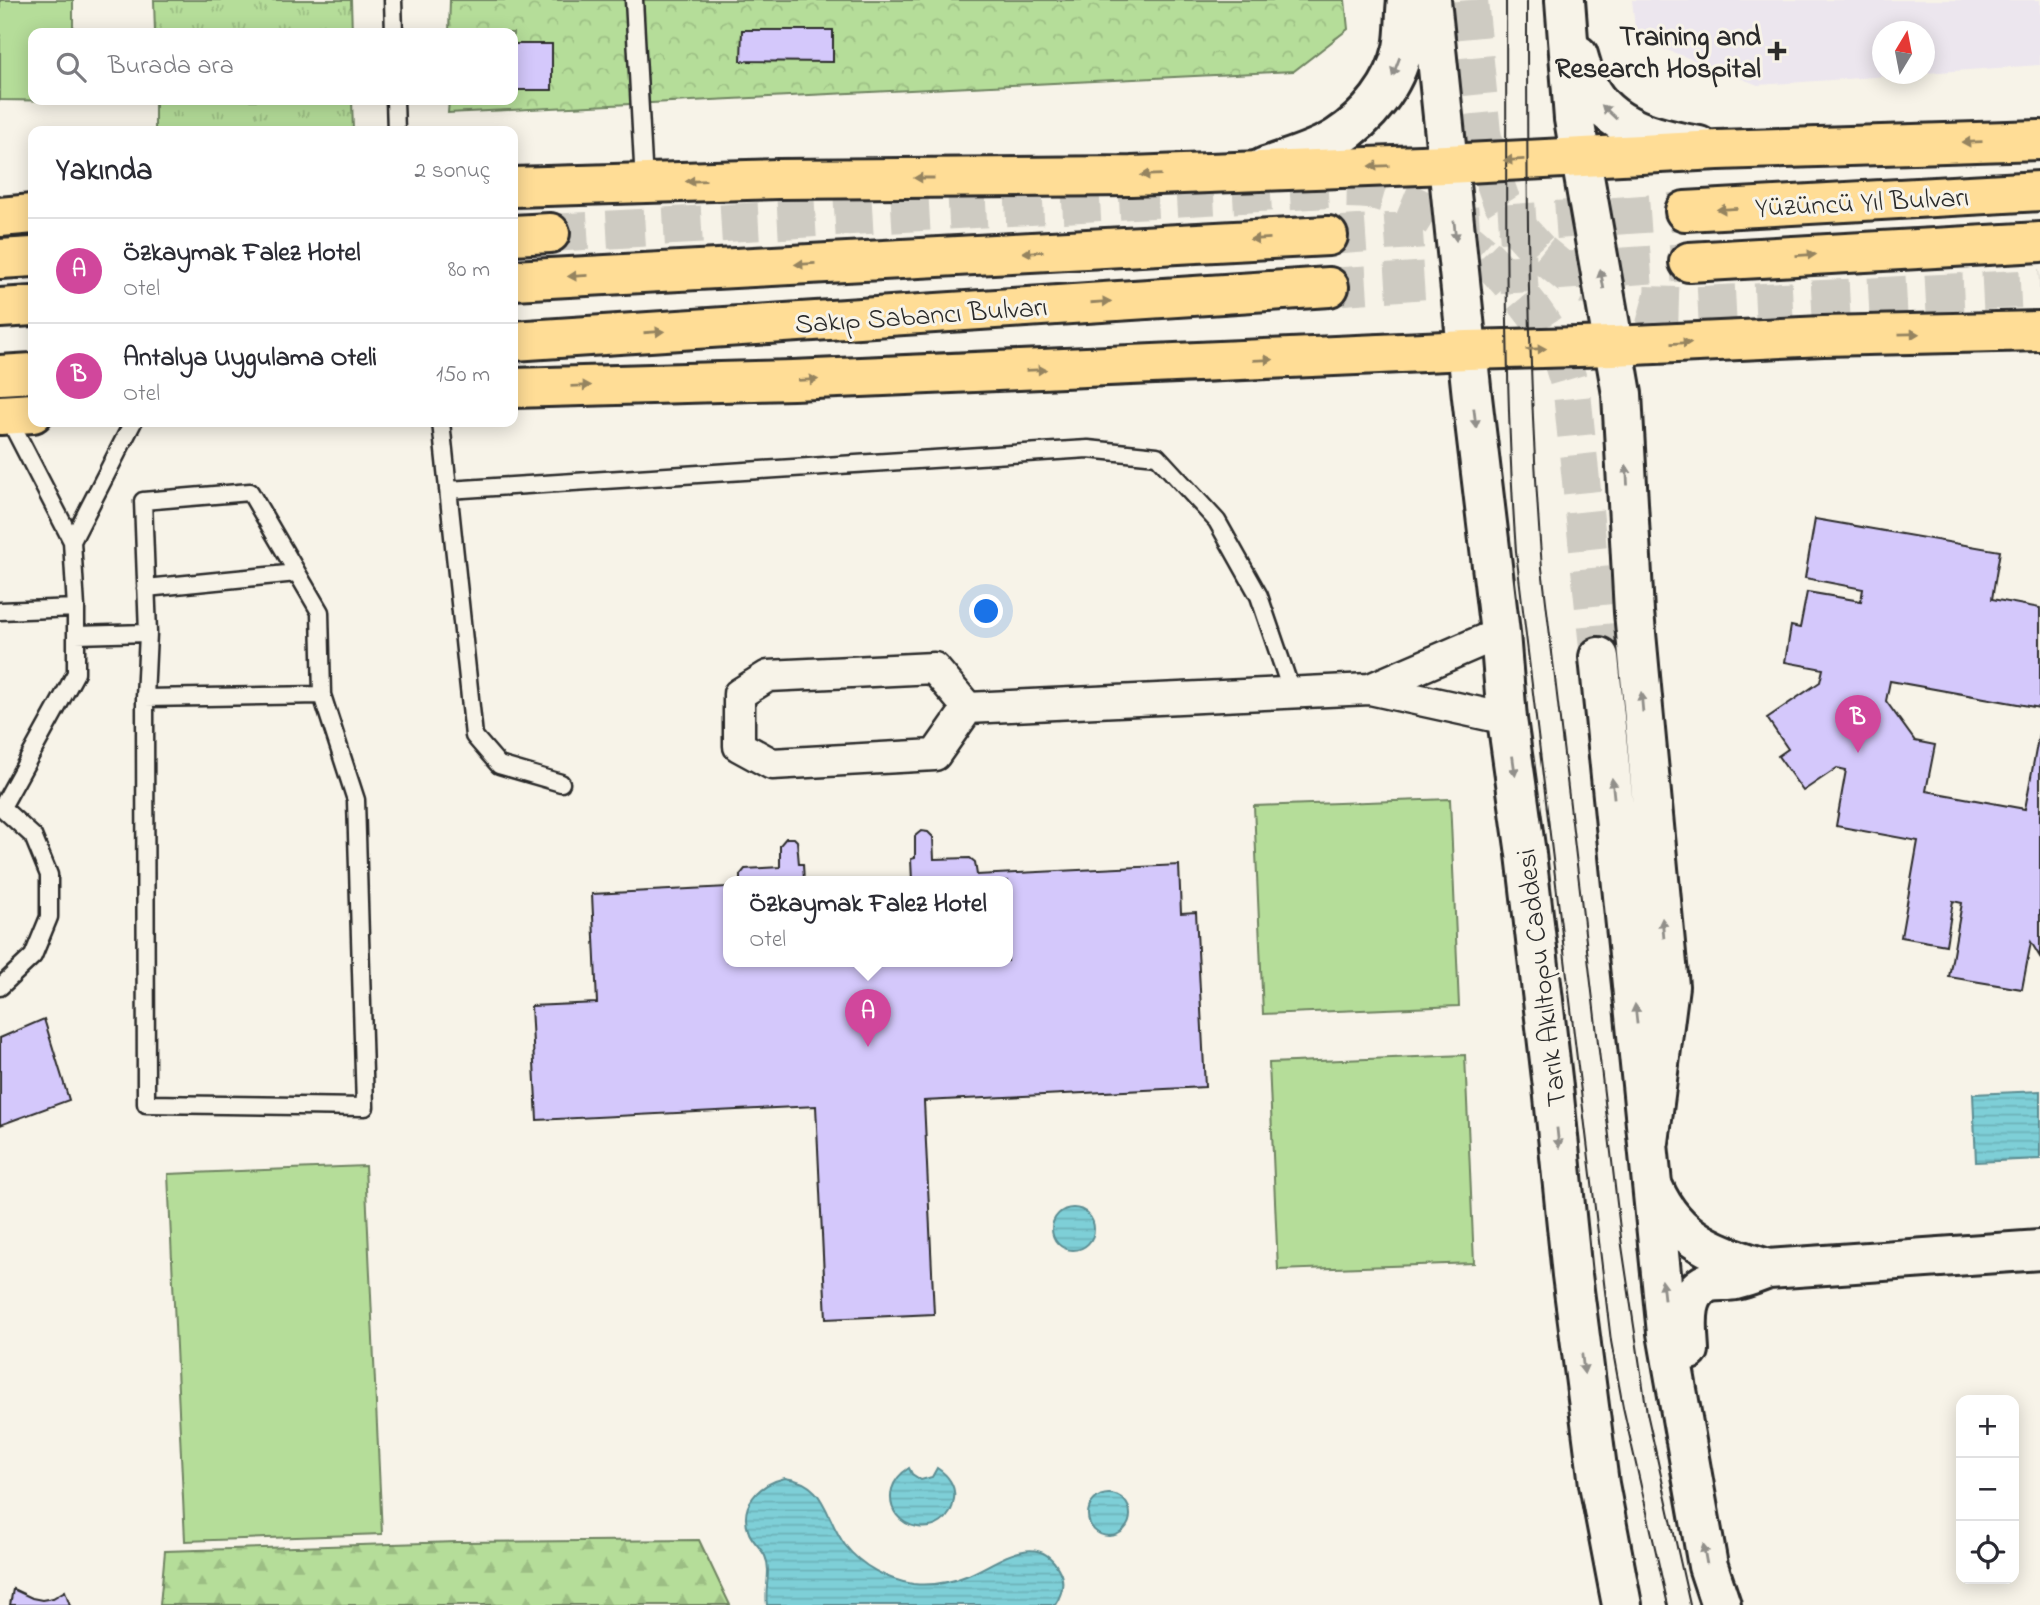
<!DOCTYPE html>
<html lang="tr">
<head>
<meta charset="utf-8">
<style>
	body { margin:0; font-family:"Indie Flower",sans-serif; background:#f2f2f3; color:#2b2b33 }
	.controls { position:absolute; right:21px; bottom:21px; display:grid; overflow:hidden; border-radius:14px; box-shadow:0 4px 18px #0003 }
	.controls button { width:63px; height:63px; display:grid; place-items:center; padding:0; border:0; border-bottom:2px solid #e1e1e2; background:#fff; color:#2b2b33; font:35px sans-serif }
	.compass { position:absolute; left:1872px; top:21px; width:63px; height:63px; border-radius:50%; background:#fff; box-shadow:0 4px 18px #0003; rotate:10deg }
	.you { position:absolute; left:987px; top:612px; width:24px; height:24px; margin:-18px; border:5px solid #fff; border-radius:50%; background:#1a73e8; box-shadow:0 0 0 10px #1a73e833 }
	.badge { display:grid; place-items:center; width:46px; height:46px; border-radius:50%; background:#111827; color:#fff; font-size:23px; font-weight:700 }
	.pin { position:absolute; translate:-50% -58px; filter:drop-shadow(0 2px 4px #0008) }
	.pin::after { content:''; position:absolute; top:37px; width:24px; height:21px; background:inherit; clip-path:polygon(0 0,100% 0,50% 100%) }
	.popup { position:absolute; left:723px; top:876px; width:290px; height:91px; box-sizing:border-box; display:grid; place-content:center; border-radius:14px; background:#fff; filter:drop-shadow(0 2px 5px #0005); font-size:23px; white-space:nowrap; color:#7c7c81 }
	.popup b { font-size:26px; color:#2b2b33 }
	.popup::after { content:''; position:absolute; left:50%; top:100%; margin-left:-14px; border:14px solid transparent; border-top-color:#fff }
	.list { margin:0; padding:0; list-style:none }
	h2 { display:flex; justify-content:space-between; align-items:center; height:91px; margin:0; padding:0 28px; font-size:30px }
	h2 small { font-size:23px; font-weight:400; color:#7c7c81 }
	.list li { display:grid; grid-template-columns:46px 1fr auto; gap:21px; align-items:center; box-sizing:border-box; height:105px; padding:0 28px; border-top:2px solid #e1e1e2 }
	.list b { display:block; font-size:26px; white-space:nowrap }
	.list p { margin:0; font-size:23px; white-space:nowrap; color:#7c7c81 }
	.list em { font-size:23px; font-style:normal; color:#7c7c81 }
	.icon { flex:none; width:38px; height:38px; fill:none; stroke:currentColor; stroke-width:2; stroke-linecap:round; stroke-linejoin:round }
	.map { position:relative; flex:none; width:2040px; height:1605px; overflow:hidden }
	.search { position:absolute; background:#fff; box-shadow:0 4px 18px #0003; left:28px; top:28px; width:490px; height:77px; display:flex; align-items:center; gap:18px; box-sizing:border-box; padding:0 24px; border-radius:14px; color:#7c7c81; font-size:26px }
	.panel { position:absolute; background:#fff; box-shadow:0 4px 18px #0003; left:28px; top:126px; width:490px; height:301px; border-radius:14px }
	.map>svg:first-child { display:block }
	.built { fill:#ece6ee }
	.grass { fill:url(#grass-tufts); stroke:#708462; stroke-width:2 }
	.forest { fill:url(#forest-firs); stroke:#708462; stroke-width:2 }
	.park { fill:url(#park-crowns); stroke:#708462; stroke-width:2 }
	.garden { fill:#b5dd99; stroke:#708462; stroke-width:2 }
	.water { fill:url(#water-rules); stroke:#5d8d92; stroke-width:2 }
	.building { fill:#d4c8fb; stroke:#2b2b2b; stroke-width:2 }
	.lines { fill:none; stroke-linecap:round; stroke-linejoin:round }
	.secondary-tunnel { stroke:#cecbc2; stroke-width:38; stroke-dasharray:38 19; stroke-linecap:butt }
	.primary-tunnel { stroke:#cecbc2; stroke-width:38; stroke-dasharray:38 19; stroke-linecap:butt }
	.lane-casing { stroke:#2b2b2b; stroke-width:21 }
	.street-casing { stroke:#2b2b2b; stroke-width:35 }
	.secondary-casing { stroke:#2b2b2b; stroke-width:44 }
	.primary-casing { stroke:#2b2b2b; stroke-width:44 }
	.lane { stroke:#f7f3e8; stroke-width:16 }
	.street { stroke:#f7f3e8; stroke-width:30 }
	.secondary { stroke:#f7f3e8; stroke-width:38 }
	.primary { stroke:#ffdd96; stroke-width:38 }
	.tram { stroke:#2b2b2b; stroke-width:2 }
	.oneway { fill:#918f8a }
	.oneway2 { fill:#958460 }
	.poi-dot { fill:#2b2b2b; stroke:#f7f3e8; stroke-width:2.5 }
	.labels { text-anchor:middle; stroke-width:6; stroke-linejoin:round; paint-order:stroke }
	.poi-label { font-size:28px; font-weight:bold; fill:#2b2b2b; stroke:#f7f3e8; text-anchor:end }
	.street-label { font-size:28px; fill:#2b2b2b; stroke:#f7f3e8 }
</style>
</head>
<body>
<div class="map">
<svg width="2040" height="1605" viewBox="0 0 2040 1605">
	<defs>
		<pattern id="grass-tufts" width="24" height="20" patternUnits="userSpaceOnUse" patternTransform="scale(1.75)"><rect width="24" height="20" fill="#b5dd99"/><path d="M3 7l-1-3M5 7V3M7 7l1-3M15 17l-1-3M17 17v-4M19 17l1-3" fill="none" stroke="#9cbe84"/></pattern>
		<pattern id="forest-firs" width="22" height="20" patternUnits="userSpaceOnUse" patternTransform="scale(1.75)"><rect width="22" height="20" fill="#b5dd99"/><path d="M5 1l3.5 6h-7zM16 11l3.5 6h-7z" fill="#9cbe84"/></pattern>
		<pattern id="park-crowns" width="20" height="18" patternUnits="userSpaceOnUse" patternTransform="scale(1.75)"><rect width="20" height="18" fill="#b5dd99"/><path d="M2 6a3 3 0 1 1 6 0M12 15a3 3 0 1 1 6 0" fill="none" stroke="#9cbe84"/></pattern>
		<pattern id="water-rules" width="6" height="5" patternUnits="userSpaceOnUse" patternTransform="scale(1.75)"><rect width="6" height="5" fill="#7ecfd7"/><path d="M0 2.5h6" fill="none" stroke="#6db2b9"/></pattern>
	</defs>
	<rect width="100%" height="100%" fill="#f7f3e8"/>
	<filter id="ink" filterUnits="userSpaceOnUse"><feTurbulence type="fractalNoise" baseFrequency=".0143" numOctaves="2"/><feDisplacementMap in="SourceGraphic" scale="14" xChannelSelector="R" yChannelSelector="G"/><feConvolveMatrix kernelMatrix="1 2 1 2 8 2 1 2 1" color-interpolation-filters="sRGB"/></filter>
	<g filter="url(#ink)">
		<path class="built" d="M1632 0H2040V65L1925 73 1924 32H1882V74H1917L1758 85 1636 38Z"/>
		<path class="grass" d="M154 0H351L352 33H155Z
			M155 100H352L353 131H155Z"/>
		<path class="forest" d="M699 1540 730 1605H160L165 1551 457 1542Z"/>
		<path class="park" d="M450 0H1345L1348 29 1294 71 448 113 449 100H513V33H449Z"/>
		<path class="garden" d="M0 0H73V33H33V100H71V101L0 100Z
			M1450 799 1459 1006 1263 1014 1254 806Z
			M1465 1055 1474 1263 1278 1270 1269 1063Z
			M365 1166 382 1534 185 1541 168 1174Z"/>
		<path class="water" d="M2040 1091V1159L1976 1162 1973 1094Z
			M1052 1229a21 21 0 1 1 42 0a21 21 0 1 1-42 0Z
			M909 1468 912 1474 921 1480 932 1477 937 1468C948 1475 956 1486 954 1499 949 1544 882 1532 892 1489 895 1479 901 1473 909 1468Z
			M785 1478C827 1483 824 1517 845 1545 861 1566 888 1580 913 1584 931 1586 949 1583 966 1576 994 1566 1037 1527 1059 1570 1065 1581 1062 1594 1055 1605H767C764 1589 772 1571 765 1556 761 1548 753 1542 749 1533 738 1505 759 1484 785 1478Z
			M1088 1515a21 21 0 1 1 42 0a21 21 0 1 1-42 0Z"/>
		<path class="building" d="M742 30H833V62L741 61Z
			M513 44H552V90H513Z
			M1815 519 2000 551 1992 599 2040 608V708L1890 681 1886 701 1915 741 1935 745 1926 791 2025 809 2040 728V957L2031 942 2022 989 1949 977 1962 903 1953 901 1946 945 1901 937 1918 841 1836 826 1846 770 1837 768 1803 791 1778 756 1788 749 1767 718 1820 682 1823 669 1785 662 1791 626 1800 628 1807 592 1861 601 1863 589 1805 578Z
			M921 831 928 832 933 837 934 859 970 858 975 862 977 875 1179 865 1181 913 1196 912 1205 1087 924 1101 934 1314 826 1319 816 1106 537 1120 531 1006 597 1003 592 894 728 887V961H1008V881H912L911 859 915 858V836Z
			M786 838H794L797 841 799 864H803L804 881H740V875L745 869 780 867V845Z
			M44 1019 69 1100 0 1125V1038Z
			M13 1589 32 1598 42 1600 53 1598 65 1591 70 1605H10Z"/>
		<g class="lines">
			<path class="secondary-tunnel" d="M1469 0 1482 133 1491 172 1501 200 1520 230 1541 253
				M1484 255C1514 286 1542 317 1560 356 1565 368 1568 381 1572 393L1599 657"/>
			<path class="primary-tunnel" d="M550 233 1330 189C1345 189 1360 189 1375 191 1416 200 1453 227 1484 255
				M1328 236 1685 211
				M1541 253 1574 280 1607 295 1644 305 1683 306 2040 288
				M1329 287 1689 262"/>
			<g class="lane-casing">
				<path id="lane" d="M393 0 394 33
					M634 0 644 183
					M395 100 396 131
					M441 422 474 736 499 765 561 783
					M448 490 1088 449 1157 456 1217 521 1259 596 1292 693
					M72 541 133 422
					M146 588 297 573
					M0 611 76 608
					M76 635 148 633 143 501 250 492 320 612 322 695 145 698 148 633
					M145 698 146 1104 365 1107 356 800 322 695
					M0 806 33 836 49 875V917L33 956 0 987
					M2 807 76 673V608L72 541 8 417"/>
			</g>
			<g class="street-casing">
				<path id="street" d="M1370 689 1500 633
					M968 708 935 755 772 764 739 746V694L768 676 934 668 968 708 1370 689 1507 719"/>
			</g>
			<g class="secondary-casing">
				<path id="secondary" d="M1431 0 1472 397 1500 633 1507 719 1526 854 1553 1087 1572 1275 1599 1484 1622 1605
					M1565 0 1574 119 1622 394 1634 612 1669 986 1649 1142
					M1578 55C1581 65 1584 76 1588 86 1608 128 1658 139 1699 146
					M1263 168C1287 159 1315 152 1337 138 1368 118 1395 85 1403 48 1406 33 1405 16 1407 0
					M1599 657 1667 1333 1708 1566 1721 1605
					M1654 1189C1677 1241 1717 1254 1768 1269
					M1689 1350C1688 1329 1682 1294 1707 1283 1715 1280 1727 1282 1735 1280 1746 1278 1757 1273 1768 1269L2040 1250"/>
			</g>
			<g class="primary-casing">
				<path id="primary" d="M513 187 778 179 1131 176 1447 164 1718 150 2040 140
					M1685 211 2040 191
					M0 217 33 214
					M513 235 550 233
					M0 259 33 257
					M1689 262 2040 242
					M513 280 1328 236
					M0 308 33 306
					M513 341 1329 287
					M0 375 33 373
					M513 388 793 380 1468 350 1613 346 1823 336 2040 331
					M0 415 33 413"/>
			</g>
			<use href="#lane" class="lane"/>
			<use href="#street" class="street"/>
			<use href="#secondary" class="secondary"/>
			<use href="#primary" class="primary"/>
			<path class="tram" d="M1506 0C1507 184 1503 369 1516 552L1611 1341 1623 1407 1668 1605
				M1527 0C1527 189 1527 379 1542 568L1622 1246 1647 1413 1690 1605"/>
		</g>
		<defs><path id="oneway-solid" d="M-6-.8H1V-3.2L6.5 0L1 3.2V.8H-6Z" transform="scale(1.75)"/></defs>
		<g class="oneway">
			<use href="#oneway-solid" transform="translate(1396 67) rotate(111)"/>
			<use href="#oneway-solid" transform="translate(1609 112) rotate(-137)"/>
			<use href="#oneway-solid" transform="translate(1455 231) rotate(84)"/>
			<use href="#oneway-solid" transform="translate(1602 279) rotate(-100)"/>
			<use href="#oneway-solid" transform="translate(1475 418) rotate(83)"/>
			<use href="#oneway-solid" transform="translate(1627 475) rotate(-93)"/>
			<use href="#oneway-solid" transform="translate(1642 702) rotate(-95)"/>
			<use href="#oneway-solid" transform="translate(1514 766) rotate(82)"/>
			<use href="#oneway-solid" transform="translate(1613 788) rotate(-96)"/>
			<use href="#oneway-solid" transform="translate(1663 928) rotate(-95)"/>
			<use href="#oneway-solid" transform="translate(1636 1014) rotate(-96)"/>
			<use href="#oneway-solid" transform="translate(1558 1138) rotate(84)"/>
			<use href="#oneway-solid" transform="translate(1663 1290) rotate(-96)"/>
			<use href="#oneway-solid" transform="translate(1583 1364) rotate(83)"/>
			<use href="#oneway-solid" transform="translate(1705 1554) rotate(-100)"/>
		</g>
		<g class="oneway2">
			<use href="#oneway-solid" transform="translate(1972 142) rotate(178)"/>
			<use href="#oneway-solid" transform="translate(1514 160) rotate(177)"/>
			<use href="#oneway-solid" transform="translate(1379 166) rotate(178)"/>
			<use href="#oneway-solid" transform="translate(1151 175) rotate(178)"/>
			<use href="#oneway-solid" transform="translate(924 178) rotate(180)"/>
			<use href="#oneway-solid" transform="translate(696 181) rotate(178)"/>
			<use href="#oneway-solid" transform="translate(1727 209) rotate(177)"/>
			<use href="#oneway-solid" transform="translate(1260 239) rotate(177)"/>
			<use href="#oneway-solid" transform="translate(1033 252) rotate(177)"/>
			<use href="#oneway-solid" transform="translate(1806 255) rotate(-3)"/>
			<use href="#oneway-solid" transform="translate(805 264) rotate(177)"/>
			<use href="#oneway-solid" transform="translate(578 276) rotate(177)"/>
			<use href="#oneway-solid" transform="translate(1101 302) rotate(-4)"/>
			<use href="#oneway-solid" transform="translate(654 332) rotate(-4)"/>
			<use href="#oneway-solid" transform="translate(1909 334) rotate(-1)"/>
			<use href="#oneway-solid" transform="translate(1681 343) rotate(-3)"/>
			<use href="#oneway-solid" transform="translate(1536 349) rotate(-2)"/>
			<use href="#oneway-solid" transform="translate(1263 360) rotate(-2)"/>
			<use href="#oneway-solid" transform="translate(1036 370) rotate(-2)"/>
			<use href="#oneway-solid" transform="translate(808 380) rotate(-2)"/>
			<use href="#oneway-solid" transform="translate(581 386) rotate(-2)"/>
		</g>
	</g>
	<path class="poi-dot" d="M1773.5 40.5h7v7h7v7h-7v7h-7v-7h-7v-7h7z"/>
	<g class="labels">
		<g class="poi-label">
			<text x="1761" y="45">Training and<tspan x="1761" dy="32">Research Hospital</tspan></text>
		</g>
		<g class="street-label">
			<text transform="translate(1862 201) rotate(-3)" y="10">Yüzüncü Yıl Bulvarı</text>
			<text transform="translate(921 314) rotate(-4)" y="10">Sakıp Sabancı Bulvarı</text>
			<text transform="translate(1540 978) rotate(-97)" y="10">Tarık Akıltopu Caddesi</text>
		</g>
	</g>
</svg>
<div class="controls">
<button>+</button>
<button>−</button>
<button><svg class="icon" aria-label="locate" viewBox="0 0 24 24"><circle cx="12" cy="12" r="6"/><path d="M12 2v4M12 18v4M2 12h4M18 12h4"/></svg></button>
</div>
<svg class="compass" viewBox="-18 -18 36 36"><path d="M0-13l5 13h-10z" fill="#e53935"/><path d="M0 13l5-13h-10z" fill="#7c7c81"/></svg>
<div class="you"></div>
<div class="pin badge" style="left:868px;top:1047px;background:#d1479c">A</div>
<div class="popup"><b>Özkaymak Falez Hotel</b>Otel</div>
<div class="pin badge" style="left:1858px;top:753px;background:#d1479c">B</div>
<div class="search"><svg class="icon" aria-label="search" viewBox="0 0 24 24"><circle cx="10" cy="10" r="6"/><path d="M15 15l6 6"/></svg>Burada ara</div>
<section class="panel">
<h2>Yakında<small>2 sonuç</small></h2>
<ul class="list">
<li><span class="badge" style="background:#d1479c">A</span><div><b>Özkaymak Falez Hotel</b><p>Otel</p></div><em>80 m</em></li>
<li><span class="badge" style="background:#d1479c">B</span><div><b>Antalya Uygulama Oteli</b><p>Otel</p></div><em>150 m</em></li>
</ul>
</section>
</div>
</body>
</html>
